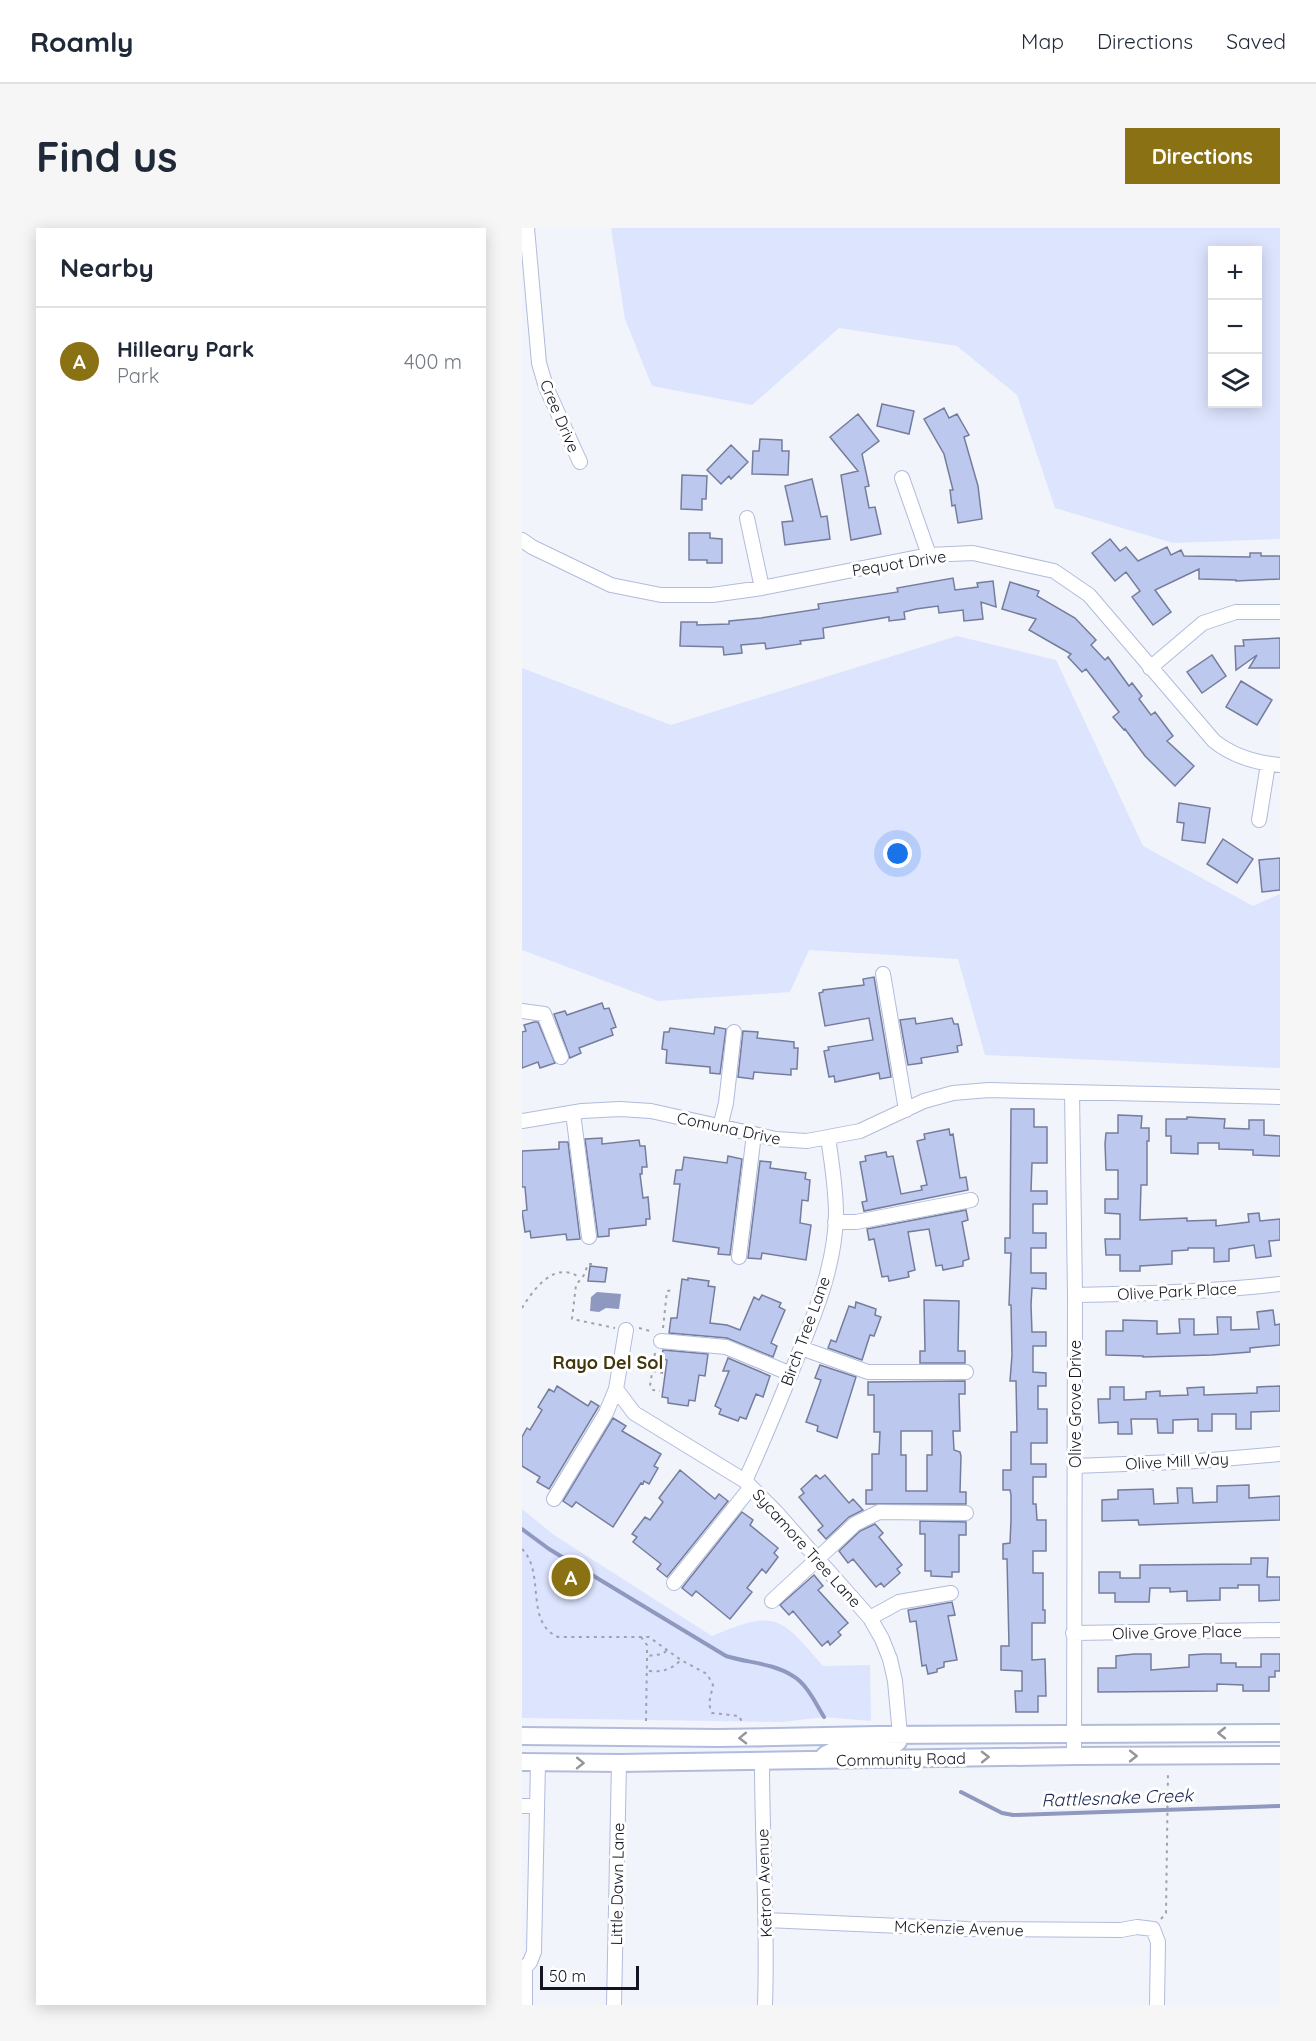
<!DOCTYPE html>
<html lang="en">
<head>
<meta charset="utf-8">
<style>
	body { margin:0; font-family:Quicksand,sans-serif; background:#f6f6f7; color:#1f2937 }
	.controls { position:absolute; right:18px; top:18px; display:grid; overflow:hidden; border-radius:0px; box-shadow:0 3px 15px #0003 }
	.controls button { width:54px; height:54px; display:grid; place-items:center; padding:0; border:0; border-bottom:2px solid #e0e1e3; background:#fff; color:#1f2937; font:30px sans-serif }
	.scale { position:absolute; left:18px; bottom:15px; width:99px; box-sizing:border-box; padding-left:6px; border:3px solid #131622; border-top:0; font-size:16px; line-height:21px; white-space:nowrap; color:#131622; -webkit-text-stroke:4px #fff; paint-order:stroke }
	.you { position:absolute; left:376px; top:626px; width:21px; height:21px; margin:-15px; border:4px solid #fff; border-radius:50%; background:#1a73e8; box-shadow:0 0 0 9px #1a73e833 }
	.badge { display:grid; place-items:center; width:39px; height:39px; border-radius:50%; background:#8a7214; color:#fff; font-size:20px; font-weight:700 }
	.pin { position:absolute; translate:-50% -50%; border:3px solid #fff; box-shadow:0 2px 6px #0006 }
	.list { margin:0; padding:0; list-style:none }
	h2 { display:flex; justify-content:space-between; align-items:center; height:78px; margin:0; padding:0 24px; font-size:26px }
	h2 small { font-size:20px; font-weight:400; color:#747a83 }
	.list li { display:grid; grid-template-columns:39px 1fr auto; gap:18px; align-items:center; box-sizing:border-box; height:108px; padding:0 24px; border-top:2px solid #e0e1e3 }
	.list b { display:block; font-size:22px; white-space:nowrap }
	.list p { margin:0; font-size:20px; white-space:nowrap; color:#747a83 }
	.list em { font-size:20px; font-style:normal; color:#747a83 }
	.icon { flex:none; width:33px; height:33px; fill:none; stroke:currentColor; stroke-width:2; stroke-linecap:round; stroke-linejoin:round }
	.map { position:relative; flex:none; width:758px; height:1777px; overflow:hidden; border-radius:0px }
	header { display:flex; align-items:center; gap:36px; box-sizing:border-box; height:84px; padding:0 30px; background:#fff; border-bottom:2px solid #e0e1e3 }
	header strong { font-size:28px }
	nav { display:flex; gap:33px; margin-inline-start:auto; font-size:21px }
	.intro { display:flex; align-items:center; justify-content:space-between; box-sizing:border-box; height:144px; padding:0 36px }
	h1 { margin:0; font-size:42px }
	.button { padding:15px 27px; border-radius:0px; background:#8a7214; color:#fff; font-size:21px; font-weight:700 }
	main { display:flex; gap:36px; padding:0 36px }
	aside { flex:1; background:#fff; border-radius:0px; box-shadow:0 3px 15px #0003 }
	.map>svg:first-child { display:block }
	.green { fill:#dde4fd; fill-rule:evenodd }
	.water { fill:#8f99bf }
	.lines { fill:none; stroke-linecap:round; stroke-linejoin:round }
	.stream { stroke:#8f99bf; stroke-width:4 }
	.building { fill:#bdc8ef; stroke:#757d9c; stroke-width:1.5; fill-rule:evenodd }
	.minor-casing { stroke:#b1bbdc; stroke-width:16 }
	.major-casing { stroke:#b1bbdc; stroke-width:20 }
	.path { stroke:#a0a2ab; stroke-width:2; stroke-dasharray:3 4.5; stroke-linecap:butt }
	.minor { stroke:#fff; stroke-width:14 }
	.major { stroke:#fff; stroke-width:16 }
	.oneway { stroke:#95969c }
	.labels { text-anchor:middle; stroke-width:6; stroke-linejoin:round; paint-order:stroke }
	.street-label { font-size:16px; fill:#131622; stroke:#fff }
	.neighbourhood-label { font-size:18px; font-weight:bold; fill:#42360d; stroke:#fff }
	.water-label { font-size:18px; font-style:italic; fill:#1d2554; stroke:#fff }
</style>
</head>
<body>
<header>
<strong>Roamly</strong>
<nav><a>Map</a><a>Directions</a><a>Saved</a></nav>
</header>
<div class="intro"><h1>Find us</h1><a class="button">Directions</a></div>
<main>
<aside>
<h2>Nearby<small></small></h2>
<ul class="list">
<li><span class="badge">A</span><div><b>Hilleary Park</b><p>Park</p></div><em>400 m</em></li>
</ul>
</aside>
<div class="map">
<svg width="758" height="1777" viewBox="0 0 758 1777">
	<rect width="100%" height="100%" fill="#f2f4fb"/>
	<path class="green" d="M89 0H758V311L651 315 533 280 495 167 435 118 317 100 230 177 130 158 103 91ZM690 22H736V176H690Z
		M435 408 534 432 621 618 731 678 758 666V840L463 827 436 731 287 722 268 764 136 773 0 722V440L149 497Z
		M0 1281 32 1307 190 1408C254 1382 257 1387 301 1438L348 1437 349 1493 302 1489 261 1494 0 1490Z"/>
	<path class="water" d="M75 1064 99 1066 97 1081 84 1080 77 1084 68 1083 69 1069Z"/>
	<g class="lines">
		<path class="stream" d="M0 1301 27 1321 204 1428C226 1435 251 1435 271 1448 285 1456 294 1476 302 1489
			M439 1564 480 1585 491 1587 758 1578"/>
	</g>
	<path class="building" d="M360 176 392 183 387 206 355 198Z
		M422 180 427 190 435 186 447 207 442 209 456 258 460 291 436 295 433 277 430 278 428 262H431L422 226 402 191Z
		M336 186 357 213 340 226 347 258 343 259 347 280 353 279 359 306 329 312 319 247 336 243 308 209Z
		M238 211 260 212V223H267L266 247 230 246 231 223H237Z
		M209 217 226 234 209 251 207 248 199 256 185 242Z
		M160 247 185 248 184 271H180V282L159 281Z
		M290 251 299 289 305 288 308 311 263 317 260 294 271 293 263 258Z
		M167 305H188V310L200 311V335H185V332H167Z
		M588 311 598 323 604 319 616 333 645 319 649 327 659 322 662 328 728 329V325H739V328H758V351L714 353V352L677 351V341L633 362 649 384 631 397 610 369 618 363 604 344 593 353 570 325Z
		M431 350 433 362 456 359 455 355 471 353 474 379 459 374 461 391 442 393 441 382 417 385 416 378 394 381 382 384 383 391 367 393V389L301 400 302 410 278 413 279 416 244 421 243 415 219 417 220 425 202 427 201 419 158 418 159 394H175V397L207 396V393L239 390 297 381 296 376 376 364 375 360Z
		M488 354 517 363 515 368 553 390 574 412 569 417 583 432 586 429 607 458 610 455 620 468 617 471 629 487 633 484 651 508 645 513 672 538 653 558 623 528 603 501 602 502 591 489 597 484 564 441 560 444 546 429 549 426 507 402 514 391 480 381Z
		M758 410V440H727L735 427 714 442 713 418H722L721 412Z
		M690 427 704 448 680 465 665 444Z
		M719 453 750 472 735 497 704 479Z
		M657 575 688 580 683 615 660 612 662 595 655 594Z
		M701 611 731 631 715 655 685 636Z
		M758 630V662L740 664 737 632Z
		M352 749 369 849 358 851 357 845 313 854 312 848 307 849 302 823 307 822 306 819 351 812 347 790 303 798 297 765 301 764V762L342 757 341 751Z
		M80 775 82 781 87 780 94 799 89 801 91 807 57 820 59 825 48 830 32 786 43 783 45 787Z
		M393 790 394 796 430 790 432 796H436L440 817 435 818 436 824 399 830 400 835 386 837 378 792Z
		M12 794H16L33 835 18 840 16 834 0 840V804L4 803 2 797Z
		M193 799 204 801 198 846 188 845V839L144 835 145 822 140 821 142 804H147L148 800 192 806Z
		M221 803 236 804 235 810 272 814V820H276L275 841H269V847L232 844 231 851 216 849Z
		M489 881H512V899H525V935H510L509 963H525V976H511V1005H524V1020H509V1045H524V1061L510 1060 509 1077 510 1104H524V1118H511V1144L524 1145V1158H516V1181H525V1215H509V1236H524V1249H511V1276H514L515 1292H524V1323H511V1345H521V1382H523V1395H510V1432L523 1431 524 1468H516V1484H494L493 1463H500V1443L479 1442V1418H487L485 1331H481V1316L488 1315 489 1292V1267L488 1262H481V1242H489V1204H495L494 1153H488L490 1127 489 1077H487L489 1025H483V1010H488Z
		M596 887 620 888 619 900H627V913H625V957H619L618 992 665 990V993L694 992V998L727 994 726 986 737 985 738 993 758 991V1012L747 1013 749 1028 734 1030 732 1017 707 1021V1033L692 1034V1020H666V1022L650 1023V1036L618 1038V1043H598V1027H584L583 1011H598V986L583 985V971H596V942H584L583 916 584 905H596Z
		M665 889 703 891 702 900 727 901V892H742V907L758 908V928L731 927V922L697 921V915H676V926L649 925V908H644V891H665Z
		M427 901 428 907 431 906 438 950 444 949 446 962 342 983 340 974 345 973 338 934 344 933 343 928 364 924 365 929 371 928 379 966 400 962 399 958 405 957 395 913 403 911 402 906Z
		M80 910V916L117 912 118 918H123L125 939H120V946H118L121 970 126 969 128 991H124V997L87 1001V1008L76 1009 63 911Z
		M37 914H46L58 1011 45 1012 44 1006 9 1010 8 1003 3 1004 0 983 5 982 3 959H0V923L37 921Z
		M206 928 220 931 208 1027 196 1026 197 1020 151 1013 158 956H152L154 942H160L162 929 205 935Z
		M238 933 249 934 248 940 284 945 283 951 288 952 286 973 280 972 278 995 289 997 284 1032 240 1025 239 1031 226 1030Z
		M444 982 446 992 440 994 447 1031 441 1033V1038L421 1042 420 1037 414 1038 407 1001 386 1004 393 1042 386 1044 387 1049 367 1053 366 1048 360 1049 352 1011 347 1012 345 1001Z
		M68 1038 85 1040 83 1054 66 1053Z
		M166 1050 187 1053 186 1058 193 1059 188 1095 205 1097 218 1102 232 1069 237 1072 240 1067 259 1075 257 1079 263 1082 249 1115 255 1118 251 1129 205 1110 147 1105 149 1090H155L160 1051 166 1052Z
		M402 1072 437 1073 436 1123H443V1135H398V1123H403Z
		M334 1074 354 1081 353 1087 359 1089 352 1108 348 1107 340 1132 306 1120 309 1112 314 1114 327 1078 333 1080Z
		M751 1082 753 1097 758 1096V1117L728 1120V1124L690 1127 621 1129V1128L584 1127V1103H601V1092L635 1093V1106L658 1105 657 1091H672V1107L696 1106 695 1089H709V1102L737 1101 735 1084Z
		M141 1122 186 1126 183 1148 177 1147 173 1173 167 1172 166 1178 146 1175V1170L140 1169 145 1132 139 1131Z
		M206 1130 248 1148 241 1169 234 1166 224 1191 218 1189 216 1193 197 1186 199 1181 193 1178 207 1143H201Z
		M298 1137 334 1149 315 1210 295 1203 296 1198 284 1194 299 1152 293 1150Z
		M443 1153V1166H437L438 1203H431L432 1222 438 1224 439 1228 438 1264H444V1276H344V1262H350V1226H357L358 1204H352V1167H346V1154ZM379 1203H410V1227H405V1263H384V1227H379Z
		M35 1158 66 1178 69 1173 77 1178 27 1261 15 1254 18 1249 0 1238V1209L5 1200 8 1202 20 1182 16 1179 27 1161 32 1164Z
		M758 1158V1183L729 1184V1201H714V1186H690V1203H676V1191L651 1192V1205H636L635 1191H609L610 1206H596V1194L577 1195 576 1171H588V1159H602V1172L624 1171V1164L638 1163V1168L666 1167 665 1160 682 1159V1167L735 1165V1159Z
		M91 1190 104 1198 100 1203 139 1226 132 1238 136 1240 127 1256 122 1253 121 1256 119 1255 91 1299 54 1274 50 1279 41 1273Z
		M158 1242 193 1271 197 1266 206 1273 145 1349 135 1341 139 1336 111 1314 115 1309 110 1306 123 1289 128 1292 141 1274 137 1270Z
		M294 1247 298 1251 303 1247 327 1275 331 1271 341 1282 327 1289 304 1311 296 1302 301 1298 277 1269 282 1265 279 1261Z
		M727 1257V1270L758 1268V1292L617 1297 616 1292 580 1293V1272L596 1271V1262L631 1261 632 1276 656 1275 655 1260H670L671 1275 695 1274V1258Z
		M220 1284 231 1292 228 1297 256 1320 252 1325 256 1329 244 1345 240 1341 225 1360 230 1364 208 1391 174 1363 170 1368 160 1360Z
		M398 1293 444 1294V1307H437V1344H430V1349L409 1348V1343H403V1306H398Z
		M353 1296 361 1305 357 1309 380 1337 375 1341 378 1345 362 1359 359 1355 354 1359 331 1331 326 1335 317 1323 338 1303Z
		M729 1330H746L745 1349H758V1372L737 1373V1357H716V1360H698V1372L665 1373V1363L648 1364V1360H628L627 1374H593V1365H577V1344H598V1350H618V1337L729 1336Z
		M292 1347 301 1358 296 1362 326 1395 316 1404 319 1407 308 1417 306 1413 300 1418 271 1383 267 1387 258 1377Z
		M430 1374 433 1387 426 1388 435 1432 422 1434V1439L415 1441V1444L406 1446 404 1437 400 1438 394 1393 388 1394 386 1382Z
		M612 1426H629V1442L667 1439V1427L682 1426H699V1435H714V1439H739V1426H758V1443H753V1449H747V1463H721V1457L695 1456V1463L576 1464V1440H594V1428Z"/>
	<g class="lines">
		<g class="minor-casing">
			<path id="minor" d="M5 0 17 135 24 159 58 234
				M380 250 407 327
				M225 290 240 360
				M0 312 10 319 89 357 139 367H190L240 360 407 327 451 325 532 343 567 367 692 513C711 528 734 535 758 537
				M628 440 681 395 714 384H758
				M737 592 746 536
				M361 746 384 882
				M0 783 22 786 39 829
				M550 864 553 1067 552 1528
				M51 885 67 1009
				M0 893 60 883 98 881 129 883 254 911 285 913 338 903 402 873 431 865 467 862 758 869
				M198 899 204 875 212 804
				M313 994H334L449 972
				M217 1029 232 906
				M553 1067C622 1066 689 1064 758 1056
				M139 1113 204 1119 269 1146
				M279 1120 346 1144H444
				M94 1161 112 1185 223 1253 254 1284 348 1390 360 1411 368 1431 373 1453 378 1507
				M553 1238 677 1233 758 1226
				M223 1253C241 1214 257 1175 273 1135 292 1088 313 1039 314 987 314 961 310 935 306 910
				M32 1271 84 1185 94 1161 104 1102
				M152 1355 229 1259
				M250 1373 333 1296 357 1284 444 1285
				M348 1390 377 1374 429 1365
				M551 1405 758 1402
				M240 1533C240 1615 246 1696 243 1777
				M0 1578H15
				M244 1692 446 1701 599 1702 615 1699 631 1701 636 1714 635 1777
				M3 1740V1777
				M0 1743 8 1734 12 1724 16 1534
				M92 1777 97 1535"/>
		</g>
		<g class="major-casing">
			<path id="major" d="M0 1508 197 1510 355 1507 758 1505
				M302 1528C323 1511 359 1529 376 1514L378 1507
				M0 1534 97 1535 552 1528 758 1527"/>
		</g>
		<path class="path" d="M70 1036H66L62 1047 54 1057 50 1091 93 1100
			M0 1080C11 1062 33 1031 58 1050
			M117 1100 128 1103
			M141 1100 145 1063 152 1062
			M133 1125 128 1158 131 1162 138 1163
			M131 1143 141 1145
			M0 1321C24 1345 2 1394 36 1409H127L159 1432 185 1446 191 1457 187 1476 190 1485 217 1488 220 1494
			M119 1409 125 1417V1428
			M127 1443C140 1444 149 1442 159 1432
			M124 1493 125 1428 141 1426 145 1422
			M639 1691 644 1685 646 1543"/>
		<use href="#minor" class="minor"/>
		<use href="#major" class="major"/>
	</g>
	<defs><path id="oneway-chevron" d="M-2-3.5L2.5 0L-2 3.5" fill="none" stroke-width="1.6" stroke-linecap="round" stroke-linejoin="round" transform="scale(1.5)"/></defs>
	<g class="oneway">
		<use href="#oneway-chevron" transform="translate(700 1505) rotate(180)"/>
		<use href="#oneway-chevron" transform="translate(221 1510) rotate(179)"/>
		<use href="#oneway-chevron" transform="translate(611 1528)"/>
		<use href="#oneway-chevron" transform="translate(463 1529) rotate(-1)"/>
		<use href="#oneway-chevron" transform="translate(58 1535) rotate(1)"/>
	</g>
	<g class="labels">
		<g class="street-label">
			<text transform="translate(38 188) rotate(67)" y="6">Cree Drive</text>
			<text transform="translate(377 335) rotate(-9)" y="6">Pequot Drive</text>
			<text transform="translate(207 900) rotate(12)" y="6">Comuna Drive</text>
			<text transform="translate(655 1063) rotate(-3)" y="6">Olive Park Place</text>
			<text transform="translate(283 1103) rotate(-70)" y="6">Birch Tree Lane</text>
			<text transform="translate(553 1176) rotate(-90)" y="6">Olive Grove Drive</text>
			<text transform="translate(655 1233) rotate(-3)" y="6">Olive Mill Way</text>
			<text transform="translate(285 1320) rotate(48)" y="6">Sycamore Tree Lane</text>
			<text transform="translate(655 1404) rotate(-1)" y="6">Olive Grove Place</text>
			<text transform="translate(379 1531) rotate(-1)" y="6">Community Road</text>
			<text transform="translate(242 1655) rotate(-92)" y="6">Ketron Avenue</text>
			<text transform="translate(95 1656) rotate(-89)" y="6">Little Dawn Lane</text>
			<text transform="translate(437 1700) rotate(2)" y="6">McKenzie Avenue</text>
		</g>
		<g class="neighbourhood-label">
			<text x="86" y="1141">Rayo Del Sol</text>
		</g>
		<g class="water-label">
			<text transform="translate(595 1570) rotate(-2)" y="6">Rattlesnake Creek</text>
		</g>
	</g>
</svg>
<div class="controls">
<button>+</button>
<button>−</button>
<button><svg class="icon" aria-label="layers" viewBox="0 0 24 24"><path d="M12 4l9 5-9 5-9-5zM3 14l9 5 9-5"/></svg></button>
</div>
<div class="scale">50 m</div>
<div class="you"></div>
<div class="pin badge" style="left:49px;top:1349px">A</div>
</div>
</main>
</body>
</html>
